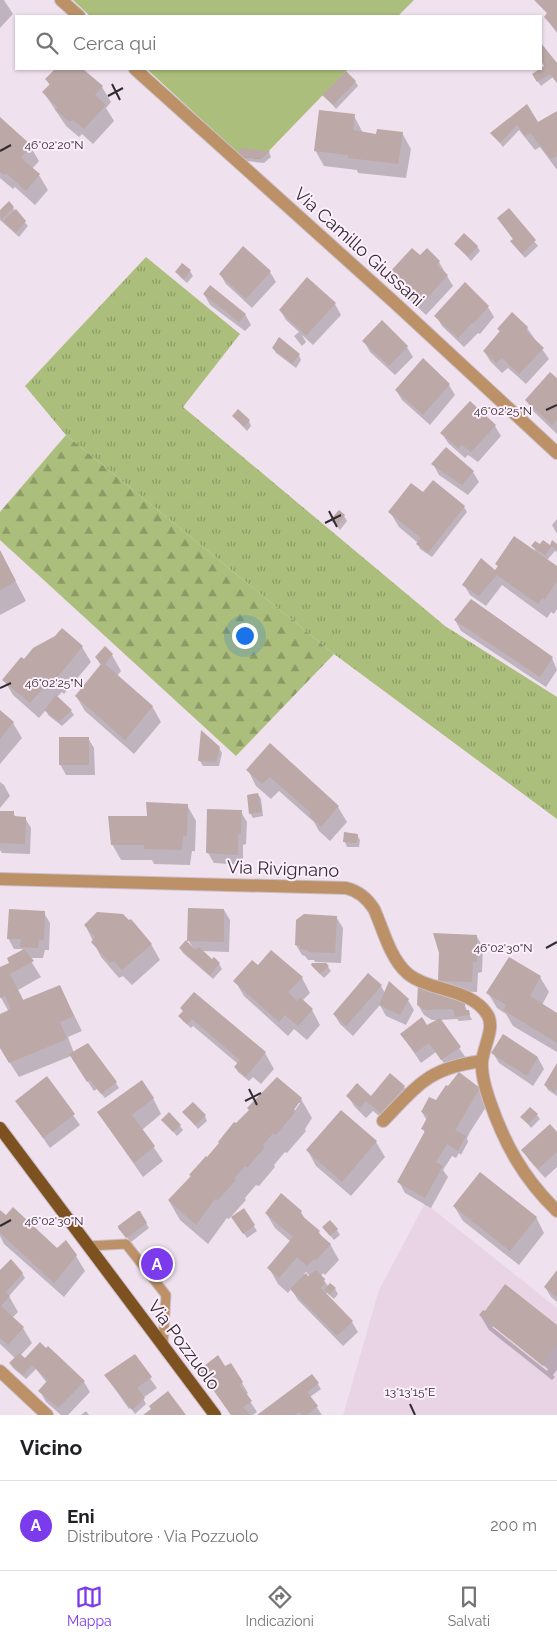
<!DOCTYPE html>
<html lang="it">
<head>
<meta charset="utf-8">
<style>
	body { margin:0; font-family:Raleway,sans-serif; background:#f2f2f2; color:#202124 }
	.you { position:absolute; left:244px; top:635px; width:18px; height:18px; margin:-12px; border:4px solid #fff; border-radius:50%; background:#1a73e8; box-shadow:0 0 0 8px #1a73e833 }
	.badge { display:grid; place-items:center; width:32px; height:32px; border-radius:50%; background:#7c3aed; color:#fff; font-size:16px; font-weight:700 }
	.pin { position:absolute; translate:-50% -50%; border:2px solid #fff; box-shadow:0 1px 5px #0006 }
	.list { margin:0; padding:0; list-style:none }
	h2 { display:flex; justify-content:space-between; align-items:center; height:65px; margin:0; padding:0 20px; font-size:21px }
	h2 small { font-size:16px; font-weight:400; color:#757577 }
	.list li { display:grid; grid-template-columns:32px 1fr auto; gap:15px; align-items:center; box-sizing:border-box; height:90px; padding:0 20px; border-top:1px solid #e0e0e0 }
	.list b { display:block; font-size:19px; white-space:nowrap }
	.list p { margin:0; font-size:16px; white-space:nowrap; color:#757577 }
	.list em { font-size:16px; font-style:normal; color:#757577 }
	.icon { flex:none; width:28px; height:28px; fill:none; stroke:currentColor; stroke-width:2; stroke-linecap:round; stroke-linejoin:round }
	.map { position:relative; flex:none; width:557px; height:1415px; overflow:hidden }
	.search { position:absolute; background:#fff; box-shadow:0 1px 4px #0004; left:15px; right:15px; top:15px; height:55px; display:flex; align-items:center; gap:12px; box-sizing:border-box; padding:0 18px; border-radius:0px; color:#757577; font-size:19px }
	.sheet { height:155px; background:#fff }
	nav { display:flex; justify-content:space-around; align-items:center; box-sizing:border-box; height:70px; border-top:1px solid #e0e0e0; background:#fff; font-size:14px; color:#757577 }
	nav a { display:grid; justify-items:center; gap:2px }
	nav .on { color:#7c3aed }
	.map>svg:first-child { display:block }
	.built { fill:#e8d4e5 }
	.grass { fill:url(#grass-tufts) }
	.forest { fill:url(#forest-firs) }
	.park { fill:#abbe7b }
	.shadow { fill:#0003; fill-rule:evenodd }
	.building { fill:#bba8a7 }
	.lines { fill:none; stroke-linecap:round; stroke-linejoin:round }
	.service-casing { stroke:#c9bec8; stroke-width:11 }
	.minor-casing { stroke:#c9bec8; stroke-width:14 }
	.primary-casing { stroke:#c9bec8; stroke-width:14 }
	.service { stroke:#bc9167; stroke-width:9 }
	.minor { stroke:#bc9167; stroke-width:12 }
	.primary { stroke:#7d5120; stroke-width:12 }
	.ticks { fill:none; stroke:#322d32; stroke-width:2 }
	.labels { text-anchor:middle; stroke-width:4; stroke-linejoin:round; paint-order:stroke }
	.street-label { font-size:18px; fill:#322d32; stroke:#fdeffb }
	.ticks-label { font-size:12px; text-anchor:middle; fill:#322d32; stroke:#fdeffb; stroke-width:4; stroke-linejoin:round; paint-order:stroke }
</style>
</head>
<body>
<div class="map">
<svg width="557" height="1415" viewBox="0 0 557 1415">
	<defs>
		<pattern id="grass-tufts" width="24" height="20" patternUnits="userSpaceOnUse" patternTransform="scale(1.25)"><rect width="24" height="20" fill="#abbe7b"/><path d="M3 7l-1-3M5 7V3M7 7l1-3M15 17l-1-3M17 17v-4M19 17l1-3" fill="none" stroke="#8c9b65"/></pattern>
		<pattern id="forest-firs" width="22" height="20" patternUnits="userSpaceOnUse" patternTransform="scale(1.25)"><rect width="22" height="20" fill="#abbe7b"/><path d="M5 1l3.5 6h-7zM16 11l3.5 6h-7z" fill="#8c9b65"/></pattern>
	</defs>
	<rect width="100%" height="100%" fill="#efe2ee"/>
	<path class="built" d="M425 1203 557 1308V1415H343L379 1290Z"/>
	<path class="grass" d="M146 257 240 334 183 407 445 626 557 697V819L334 654 66 435 25 386Z"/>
	<path class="forest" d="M66 435 334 654 236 756 0 540V512Z"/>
	<path class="park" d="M73 0H414L398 16H90Z
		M147 69H348L261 159 242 157Z"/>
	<path class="shadow" d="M0 0H4L13 14 0 28Z
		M534 0H557V33L545 17 548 14Z
		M541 46 557 66V83L553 77 541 86 533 75 546 67 541 60Z
		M57 69H81L102 87 111 102 106 108 114 121 93 144 82 134 79 137 66 126 44 93 50 86 47 80Z
		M355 81 358 86 336 109 324 95Z
		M557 113V170L540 147 535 150 519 130 503 147 492 133 510 118 538 123Z
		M354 116 363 133 377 136 402 133 411 149 406 178 358 173 357 170 324 166 315 150Z
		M0 119 30 146 39 161 32 169 39 175 48 190 35 205 15 187 13 189 0 178Z
		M241 149 269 152 271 157 264 163 246 161 240 154Z
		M9 203 28 226 19 237 0 220V212Z
		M509 210 538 246 525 258 511 242 515 240Z
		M456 244 477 246 480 251 471 261Z
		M427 250 439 262 453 286 426 315 394 285 388 275 420 257Z
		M183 265 190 271 193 276 187 283 180 277 177 272Z
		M270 272 276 282 252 308 226 284 220 274Z
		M307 279 335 304 341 315 313 345 302 335 306 342 302 346 294 336 299 332 286 320 280 310Z
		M465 284 488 307 494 317 480 334 478 333 464 347 442 326 436 316Z
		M204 294 245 314 251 325 245 331 210 305Z
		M527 328 549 359 526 384 508 368 502 373 490 361 484 351 500 332 499 329Z
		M364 341 407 347 413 357 395 375 370 352Z
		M273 348 299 355 301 360 296 368 276 353Z
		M423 360 449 385 455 395 430 425 402 400 396 390Z
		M557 380V434L532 410 526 400Z
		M233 416 249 421 251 426 247 431Z
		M495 426 501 436 478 462 468 455 465 458 448 443 442 433Z
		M433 464 473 472 479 482 468 495 439 475Z
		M423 494 464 507 467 512 432 557 420 549 418 543 399 527 390 512Z
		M344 516 347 521 340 530 332 520Z
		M557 519V534L552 525Z
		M553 542 557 545V552L555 551 547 560 557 568V609L554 614 551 612 547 618 502 585 486 606 470 595 464 585 495 572 498 567 497 564 537 554 533 546H551Z
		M0 552 26 601 0 615Z
		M455 620 552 658 557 670 546 687 461 631Z
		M82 647 91 662 64 694 62 692 57 697 71 711 74 715 62 726 48 715 46 710 39 718 13 695 4 680 24 661Z
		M105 648 112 655 121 671 117 676 152 706 161 722 134 754 85 711 76 696 101 666 97 658Z
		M0 711 13 723 22 738 0 764Z
		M88 738 94 748 95 775H66L60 764Z
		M270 745 338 807 347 822 330 841 319 831 314 822 279 791 271 799 256 786 248 770Z
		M219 748 222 753 219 766H203L200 761Z
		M0 782 4 785 10 796 0 808Z
		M258 794 261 799 263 816 253 818 250 813Z
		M187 805 196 821 195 851H192L190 865 154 864 152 860H121L112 844 148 817Z
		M0 812 13 813 16 817 25 818 31 828 30 854 2 853 0 850Z
		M241 812 247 822 246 844 243 845V865L214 863 208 853Z
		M357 835 360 840 359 847H347L345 842Z
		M224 910 230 920 229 952 202 951 212 961 219 964 222 969 213 979 183 953 180 948H193L188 940Z
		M44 913 50 923 49 950H45L43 958H29L41 977 18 990 24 1001 60 987 82 1031 68 1037 74 1053 116 1083 119 1088 105 1098 97 1089 94 1091 71 1056 19 1077 3 1052 0 1044V1016L9 1012 0 996V969L11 963 23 951 22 949H14L8 938Z
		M336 917 343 928 341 963 315 962 314 960H308L305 956 302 955 296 945Z
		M85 925 151 944 160 960 132 985 123 976 119 978 101 957Z
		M477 937 483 947 482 972 478 973 477 992 445 991 439 981 441 952Z
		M258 966 302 978 310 993 302 1001 312 1010 320 1025 307 1040 294 1029 288 1036 244 996 235 981Z
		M312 966 328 967 331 971 324 978Z
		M368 974 381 986 385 993 408 1000 414 1010 406 1025 386 1016 380 1005 353 1036 340 1024 334 1014Z
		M540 977 549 992 542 1005 557 1015V1052L513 1026 506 1014 497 1008 488 993Z
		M464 1004 472 1020 459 1021 457 1019 440 1020 466 1058 448 1069 436 1052 421 1063 402 1035 427 1027 439 1020H432L424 1015 418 1005Z
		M183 1012 265 1053 274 1069 261 1084 253 1077 249 1081 238 1072 235 1067 238 1064 193 1026 191 1028 183 1021 180 1016Z
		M503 1035 538 1058 544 1069 533 1086 499 1063 493 1053Z
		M557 1065V1096L548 1090 545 1085Z
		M47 1078 80 1125 50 1148 17 1101Z
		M404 1087 410 1097 389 1124 373 1111 366 1118 354 1106 348 1096 371 1097Z
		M479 1089 488 1104 470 1132 467 1138 468 1142 461 1155 459 1153 456 1158 452 1156 443 1170 448 1177 431 1208 405 1193 399 1182 425 1133 423 1129 427 1121 422 1112 437 1102Z
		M153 1098 161 1114 142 1130 163 1161 143 1177 108 1127 99 1112Z
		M301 1099 312 1118 305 1129 306 1131 287 1153 285 1152 274 1165 275 1167 259 1186 256 1185 245 1198 246 1200 229 1219 227 1218 208 1244 180 1220 169 1201 207 1158ZM297 1103H300L291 1116Z
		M184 1112 205 1116 207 1121 198 1129Z
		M537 1115 540 1119 531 1128 522 1117Z
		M163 1120 180 1126 183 1130 177 1136Z
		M557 1134V1167L545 1178 529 1160 523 1150Z
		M376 1142 385 1157 351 1196 316 1166 308 1151Z
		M454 1206 536 1217 544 1233 519 1265 463 1221Z
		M244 1210 257 1231 247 1238 236 1222Z
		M0 1212 57 1249 76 1256 85 1271 64 1297 4 1244 0 1236Z
		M139 1212 149 1228 131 1242 119 1228Z
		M301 1212 306 1221 319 1232 324 1240 330 1244 339 1260 325 1275 323 1273 321 1276 328 1286 335 1289 338 1294 334 1299 327 1293 326 1294 352 1322 358 1332 343 1346 298 1300 291 1289 288 1293 278 1284 269 1268 291 1242 275 1228 266 1213ZM306 1272 310 1276 308 1277 304 1274Z
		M323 1227 337 1230 340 1235 334 1240Z
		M0 1272 22 1273 25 1278 9 1296 18 1312 12 1318 23 1328 32 1343 20 1356 25 1360 84 1382 90 1392 68 1415H61L46 1402 40 1391 47 1383 36 1369 26 1379 13 1368 10 1363 15 1358 0 1344Z
		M557 1272V1302L551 1297 545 1287Z
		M480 1315 557 1327V1370L553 1375 555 1377 552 1380 489 1330ZM494 1326 548 1369 547 1371 492 1327Z
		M134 1356 157 1388 143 1398 146 1404 135 1414 131 1408 129 1409 106 1376Z
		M225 1368 242 1383 248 1393 246 1395 257 1412 253 1415H231L200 1370Z
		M312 1375 321 1389 310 1397 322 1415H259Z
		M86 1411 89 1415H81Z"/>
	<path class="building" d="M535 0H557V31L544 17 547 13Z
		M541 43 557 63V83L550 74 537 82 532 74 544 66 541 61Z
		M55 69H83L103 86 95 95 106 105 84 129 73 120 70 122 55 110 58 108 42 92 50 84 45 79Z
		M346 71 356 81 333 105 322 95Z
		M527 104 538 122 557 111V156L551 159 530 133 525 136 517 125 500 143 490 133Z
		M319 110 355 114 353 130 376 134 377 129 403 132 398 164 348 158V155L314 151Z
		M0 117 31 145 21 158 40 174 26 191 6 173 4 175 0 172Z
		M240 148 270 151 261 159 242 157 239 154Z
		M9 201 14 207 1 220 0 210Z
		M509 208 536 240 522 254 510 241 513 239 497 218Z
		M16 209 26 221 16 233 3 221Z
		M464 233 478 246 468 257 454 244Z
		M243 246 271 271 246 299 219 274Z
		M412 248 420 255 427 248 440 261 437 265 448 275 420 306 387 275Z
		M182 263 191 270 184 279 175 272Z
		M307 277 336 303 306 336 279 310Z
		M465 282 489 306 473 324 472 323 458 338 434 316Z
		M210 285 246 314 239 322 203 294Z
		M512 312 528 327 526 331 544 348 519 374 502 358 496 363 483 351 500 331 497 329Z
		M382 320 408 346 389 366 362 341Z
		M279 337 300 354 292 364 272 348Z
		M423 358 450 384 423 415 395 390Z
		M550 372 557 378V420L552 425 525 400Z
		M470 401 496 425 471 452 462 445 458 448 440 433Z
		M238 409 250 420 244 427 232 416Z
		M446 447 474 471 462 485 431 464Z
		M433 480 465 506 428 553 416 544 421 538 388 512 411 483 423 492Z
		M339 510 345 515 337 526 330 520Z
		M514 536 557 566V581L545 599 542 598 538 604 497 575 479 596 462 585 481 558 495 570 498 566 495 564Z
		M543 540 550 545 552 540 557 544V550L552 546 545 555 531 546 535 541 540 544Z
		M0 550 16 581 0 590Z
		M471 599 553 657 540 677 454 620Z
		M62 628 83 646 55 680 52 678 30 703 2 680 21 657 24 659 33 648 55 636Z
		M105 646 113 654 105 664 153 706 125 740 75 696 101 664 95 657Z
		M56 695 72 710 59 722 44 710Z
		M0 710 14 722 0 739Z
		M201 730 220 747 216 762 198 761Z
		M59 737H89V765H59Z
		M270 743 339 806 321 827 309 816 311 813 270 777 262 784 246 770Z
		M258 793 262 812 249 814 247 795Z
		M146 802 188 804 187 836H183L182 850 144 849V845H111L108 816H147Z
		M207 809 242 810 241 834H238V855L206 853Z
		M0 811H14V816L26 817 25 844 0 843Z
		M344 832 358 834 357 843 343 842Z
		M188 908 224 909V942L187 941Z
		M9 909 45 911 44 940H39L38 948 20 947 21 939H7Z
		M97 912 123 914 129 920 131 919 152 944 122 970 114 961 110 963 91 942 95 937 84 925Z
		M304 914 337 916 335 953 308 952V950L300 949V946L295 945 296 920Z
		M433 933 477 935V962H473L472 982 438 981 439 953Z
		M186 940 195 950 199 947 212 959 214 957 220 963 210 975 179 948Z
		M24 949 34 961 10 974 23 1000 60 985 74 1016 60 1022 67 1039 9 1063 0 1048V1014L11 1009 5 996 0 998V967L9 963 7 958Z
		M271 950 303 977 288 992 297 1001 300 997 313 1009 298 1026 285 1015 279 1022 233 981 252 960 258 965Z
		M509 957 541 976 530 996 557 1013V1043L503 1010 506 1005 486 993Z
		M312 963H326L329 966 320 974 311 965Z
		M368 973 382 985 346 1026 333 1014Z
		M389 981 409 999 400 1015 379 1005Z
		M418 985 465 1003V1010H469L470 1015 455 1017 453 1009 425 1010 417 1005Z
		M194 992 266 1052 246 1077 234 1067 240 1060 192 1019 187 1024 178 1016 183 1011 180 1008Z
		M422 1017 427 1025 440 1018 461 1047 441 1060 429 1043 415 1053 400 1034Z
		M503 1034 538 1057 527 1076 491 1053Z
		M88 1043 117 1082 101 1094 90 1080 87 1082 69 1054Z
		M557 1063V1087L554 1092 544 1085Z
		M459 1072 480 1088 455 1130 466 1136 458 1151 447 1144 436 1162 443 1166 425 1198 397 1182 425 1131 421 1129 428 1116 421 1112 429 1097 436 1100 446 1085 448 1086Z
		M390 1073 405 1086 382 1114 366 1101 360 1108 346 1096 357 1083 371 1096Z
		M47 1076 75 1114 43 1138 15 1101Z
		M277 1077 302 1098 294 1110 296 1111 276 1135 273 1133 263 1145 265 1147 247 1168 245 1166 234 1178 236 1180 218 1200 215 1199 196 1225 168 1200 191 1176 189 1175 206 1156 207 1157 219 1143 218 1142 234 1122 236 1123 249 1110 247 1108Z
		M142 1080 154 1098 132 1115 155 1146 134 1163 97 1112Z
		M193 1102 206 1115 195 1125 182 1112Z
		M530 1107 538 1114 528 1124 520 1117Z
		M341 1110 377 1141 342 1182 306 1150Z
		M169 1112 181 1125 173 1132 161 1120Z
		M550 1124 557 1132V1152L538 1169 521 1150Z
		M480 1172 537 1217 510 1251 453 1206Z
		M281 1193 302 1211 300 1214 320 1231 318 1233 331 1244 316 1260 314 1259 307 1266 297 1257 279 1278 267 1268 293 1237 265 1213Z
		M13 1207 57 1248 66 1240 77 1255 54 1283 0 1233V1210L6 1215Z
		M244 1208 255 1225 243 1234 231 1217Z
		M138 1211H140L147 1223 126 1238 118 1228V1226Z
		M330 1220 338 1229 330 1236 322 1227Z
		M11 1259 23 1273 6 1292 10 1296 1 1306 24 1327 8 1345 0 1338V1270Z
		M316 1270 325 1279 324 1281 325 1284 321 1288 353 1321 337 1336 290 1289 306 1273 308 1276Z
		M557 1270V1297L544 1287Z
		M330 1283 336 1288 330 1294 324 1290Z
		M505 1284 557 1325V1344L545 1360 547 1361 543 1366 479 1315 483 1310 485 1311Z
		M40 1342 46 1348 48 1346 85 1381 58 1408 38 1391 48 1380 32 1365 23 1375 9 1363 19 1353 25 1358Z
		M135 1354 152 1377 137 1388 145 1398 132 1410 104 1375Z
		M218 1355 225 1366 231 1363 243 1382 240 1385 252 1401 243 1407 250 1415H231L199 1370Z
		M312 1374 319 1383 307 1392 318 1406 307 1415H302L299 1412 295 1415H257Z
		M168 1391 186 1415H143L151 1409 149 1406Z"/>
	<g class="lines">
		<g class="service-casing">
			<path id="service" d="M88 1246 126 1244 166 1295 163 1346"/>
		</g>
		<g class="minor-casing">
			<path id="minor" d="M61 0 79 16
				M135 69 395 303 557 453
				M0 879 346 888C359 891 367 898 374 909 383 929 390 958 407 973 427 991 471 988 487 1014 496 1027 483 1047 482 1062 481 1074 485 1087 489 1099 504 1143 523 1178 557 1211
				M383 1121C418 1085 428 1068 482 1061
				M0 1371 47 1415"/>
		</g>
		<g class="primary-casing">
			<path id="primary" d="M0 1128 215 1415"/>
		</g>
		<use href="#service" class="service"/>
		<use href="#minor" class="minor"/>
		<use href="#primary" class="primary"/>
	</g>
	<path class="ticks" d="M112 84 120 100M108 96 123 88M0 151 11 145M546 410 557 405M329 511 337 527M325 523 341 515M0 688 11 683M546 948 557 942M249 1089 257 1105M245 1101 261 1093M0 1226 11 1220M410 1404 415 1415"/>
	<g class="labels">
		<g class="street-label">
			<text transform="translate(359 247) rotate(42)" y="6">Via Camillo Giussani</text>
			<text transform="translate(283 869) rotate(2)" y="6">Via Rivignano</text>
			<text transform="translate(184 1345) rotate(53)" y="6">Via Pozzuolo</text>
		</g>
	</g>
	<g class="ticks-label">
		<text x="54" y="149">46°02'20"N</text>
		<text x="503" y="415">46°02'25"N</text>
		<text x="54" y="687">46°02'25"N</text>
		<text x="503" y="952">46°02'30"N</text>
		<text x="54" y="1225">46°02'30"N</text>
		<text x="410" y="1396">13°13'15"E</text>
	</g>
</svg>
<div class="you"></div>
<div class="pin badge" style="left:157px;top:1264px">A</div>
<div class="search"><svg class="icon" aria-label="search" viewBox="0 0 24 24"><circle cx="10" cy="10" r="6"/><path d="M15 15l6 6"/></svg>Cerca qui</div>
</div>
<section class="sheet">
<h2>Vicino<small></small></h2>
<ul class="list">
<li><span class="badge">A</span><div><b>Eni</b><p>Distributore · Via Pozzuolo</p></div><em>200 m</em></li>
</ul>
</section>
<nav>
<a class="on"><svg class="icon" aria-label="map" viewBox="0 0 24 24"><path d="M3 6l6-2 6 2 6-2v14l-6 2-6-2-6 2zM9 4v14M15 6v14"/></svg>Mappa</a>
<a><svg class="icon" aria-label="directions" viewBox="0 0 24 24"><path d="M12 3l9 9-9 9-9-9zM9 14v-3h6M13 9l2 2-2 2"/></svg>Indicazioni</a>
<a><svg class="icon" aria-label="saved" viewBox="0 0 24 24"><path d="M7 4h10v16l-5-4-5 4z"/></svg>Salvati</a>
</nav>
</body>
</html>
